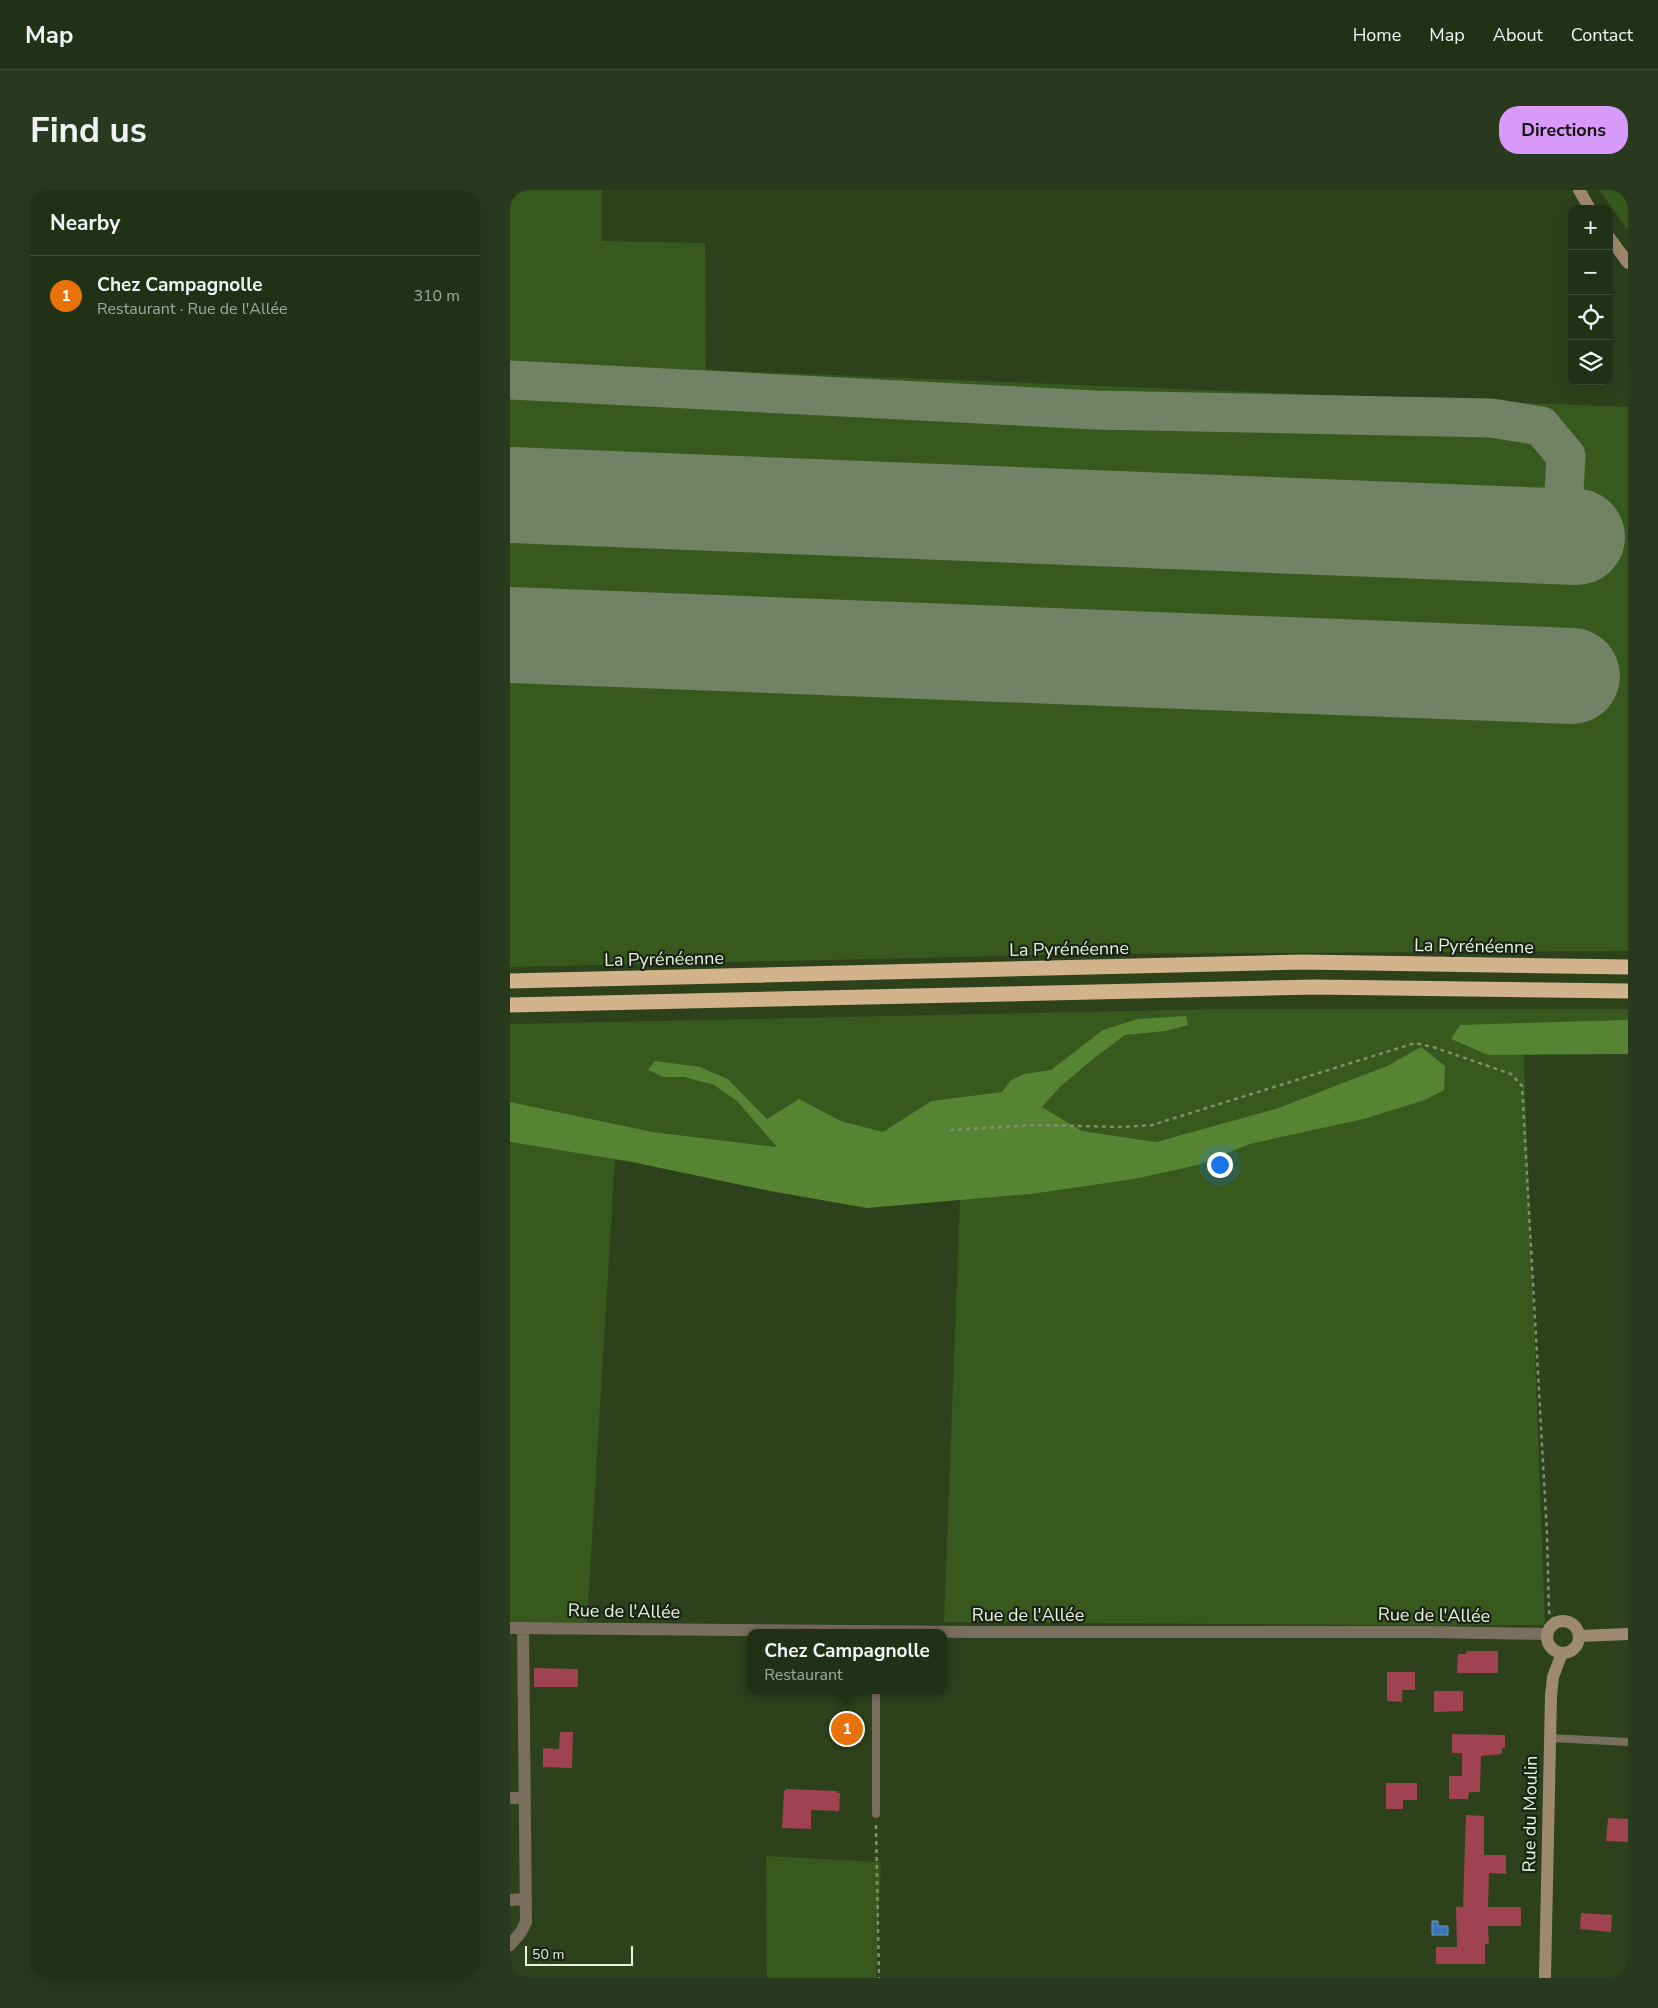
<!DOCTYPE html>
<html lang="en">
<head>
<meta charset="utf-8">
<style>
	body { margin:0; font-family:"Nunito Sans",sans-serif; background:#29391e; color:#f1f3f6 }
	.controls { position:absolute; right:15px; top:15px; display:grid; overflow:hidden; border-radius:10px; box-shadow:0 5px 20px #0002 }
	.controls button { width:45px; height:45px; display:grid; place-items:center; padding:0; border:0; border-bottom:1px solid #3e4c34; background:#213115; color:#f1f3f6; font:25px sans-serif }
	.scale { position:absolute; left:15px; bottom:12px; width:108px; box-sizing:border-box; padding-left:5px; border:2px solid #e6f3dd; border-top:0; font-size:14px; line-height:18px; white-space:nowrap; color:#e6f3dd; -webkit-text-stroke:4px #1b2414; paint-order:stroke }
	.you { position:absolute; left:709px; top:974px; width:18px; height:18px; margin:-12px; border:4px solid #fff; border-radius:50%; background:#1a73e8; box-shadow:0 0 0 8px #1a73e833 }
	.badge { display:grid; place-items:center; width:32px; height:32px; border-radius:50%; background:#d89af8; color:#fff; font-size:16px; font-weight:700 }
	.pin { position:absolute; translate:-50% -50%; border:2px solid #fff; box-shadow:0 1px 5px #0006 }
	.popup { position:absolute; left:237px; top:1439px; width:200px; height:65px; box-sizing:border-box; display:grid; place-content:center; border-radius:10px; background:#213115; filter:drop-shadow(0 1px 4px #0005); font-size:16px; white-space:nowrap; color:#a2a9a0 }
	.popup b { font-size:19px; color:#f1f3f6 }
	.popup::after { content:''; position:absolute; left:50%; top:100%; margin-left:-10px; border:10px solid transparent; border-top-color:#213115 }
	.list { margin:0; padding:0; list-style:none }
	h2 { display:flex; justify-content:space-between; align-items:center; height:65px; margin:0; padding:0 20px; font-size:21px }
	h2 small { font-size:16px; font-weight:400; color:#a2a9a0 }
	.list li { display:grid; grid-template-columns:32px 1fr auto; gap:15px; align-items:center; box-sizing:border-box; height:80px; padding:0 20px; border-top:1px solid #3e4c34 }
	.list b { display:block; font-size:19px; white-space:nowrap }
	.list p { margin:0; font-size:16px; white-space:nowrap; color:#a2a9a0 }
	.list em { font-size:16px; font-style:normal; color:#a2a9a0 }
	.icon { flex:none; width:28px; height:28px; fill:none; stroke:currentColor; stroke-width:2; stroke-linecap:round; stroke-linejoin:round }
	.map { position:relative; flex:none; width:1118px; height:1788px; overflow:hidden; border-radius:20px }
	header { display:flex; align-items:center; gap:30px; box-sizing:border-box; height:70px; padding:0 25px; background:#213115; border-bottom:1px solid #3e4c34 }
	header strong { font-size:24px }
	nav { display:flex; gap:28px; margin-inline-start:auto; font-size:18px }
	.intro { display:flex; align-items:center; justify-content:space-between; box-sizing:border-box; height:120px; padding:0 30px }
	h1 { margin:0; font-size:35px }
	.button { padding:12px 22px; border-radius:20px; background:#d89af8; color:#111; font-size:18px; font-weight:700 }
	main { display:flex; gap:30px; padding:0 30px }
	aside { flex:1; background:#213115; border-radius:20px; box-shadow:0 5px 20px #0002 }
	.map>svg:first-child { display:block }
	.green { fill:#38591e }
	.forest { fill:#568433 }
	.water { fill:#3a75ba; stroke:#6e9bc4 }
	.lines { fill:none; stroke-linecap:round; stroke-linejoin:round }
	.taxiway { stroke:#718364; stroke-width:39 }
	.runway { stroke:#718364; stroke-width:96 }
	.building { fill:#a04351 }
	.path { stroke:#7e9071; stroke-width:2.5; stroke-dasharray:4 4; stroke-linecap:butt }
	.lane { stroke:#7a6e5d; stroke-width:8 }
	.street { stroke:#7a6e5d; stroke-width:12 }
	.secondary { stroke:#9e8a70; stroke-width:12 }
	.highway { stroke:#d2b38b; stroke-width:15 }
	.labels { text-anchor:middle; stroke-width:4.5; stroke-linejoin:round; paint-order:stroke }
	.street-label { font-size:18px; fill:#e6f3dd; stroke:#1b2414 }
</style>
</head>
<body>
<header>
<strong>Map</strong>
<nav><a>Home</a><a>Map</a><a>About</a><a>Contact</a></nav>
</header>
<div class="intro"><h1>Find us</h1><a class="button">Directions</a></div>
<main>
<aside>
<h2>Nearby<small></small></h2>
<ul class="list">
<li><span class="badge" style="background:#e8710a">1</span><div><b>Chez Campagnolle</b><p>Restaurant · Rue de l'Allée</p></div><em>310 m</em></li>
</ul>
</aside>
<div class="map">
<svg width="1118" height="1788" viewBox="0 0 1118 1788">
	<rect width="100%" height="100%" fill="#2c411c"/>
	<path class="green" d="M0 0H92V51L195 53 196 180 1118 217V761L584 764 0 777Z
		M1089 0H1118V40Z
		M712 819H1118V833L941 849 978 865H1014L1035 1435H856L434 1432 450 1009 521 1004 688 975 740 954 854 929 915 910 912 857 877 876 768 918 646 952 572 941 532 917C552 894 587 860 614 846 623 842 646 842 656 841L628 829 564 864 541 880 514 884 501 890 492 902 421 911 373 942 331 931 289 909 257 929 218 889 190 877 154 887C170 887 188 888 204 895 230 907 250 936 268 957L143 942 0 912V834Z
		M0 952 105 969 77 1432 0 1433Z
		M256 1666 371 1672 366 1788H257Z"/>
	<path class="forest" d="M676 826 678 835 656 841 615 845 584 868 550 897 532 917 572 941 646 952 768 918 877 876 911 857 935 876 934 900 915 910 854 929 740 954 688 975 624 989 521 1004 357 1018 260 1001 122 972 0 952V912L143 942 267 957 227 911 204 895 174 887H154L138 880 145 871 190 877 218 889 257 929 289 909 331 931 373 942 421 911 492 902 501 890 514 884 541 880 593 840 628 829Z
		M1118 830V864L978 865 941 849 950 835Z"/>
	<path class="water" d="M922 1731H928V1736H938V1745H922Z"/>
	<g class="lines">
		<path class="taxiway" d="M0 190 585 220 981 228 1031 236 1056 266 1052 335"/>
		<path class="runway" d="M0 305 1067 347
			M0 445 1062 486"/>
	</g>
	<path class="building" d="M956 1461H988V1483H947L948 1464H956Z
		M24 1478 68 1479V1497H24Z
		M877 1482H905V1500H892V1512L877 1511Z
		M924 1501H953V1521L924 1522Z
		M327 1535H352V1553L326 1554Z
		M50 1542H63L62 1578 33 1577V1558L49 1559Z
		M942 1544 995 1545V1558H992V1564L971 1566 970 1602H959L958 1609H939V1586H952V1563H942Z
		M876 1593H907V1610H893V1619H876Z
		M276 1599 327 1601V1603H330L329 1621 301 1620V1639L272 1638 274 1601H275Z
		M956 1625 974 1626V1665H996V1684L979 1683 978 1717H1011V1736H978L979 1754H975V1774H926V1757H947L946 1717H953Z
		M1098 1628 1118 1629V1652L1096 1651Z
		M1071 1723 1102 1725 1101 1742 1070 1739Z"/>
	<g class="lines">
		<path class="path" d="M440 940 526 935 612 937 642 935 905 853 923 857 1001 884 1012 896 1037 1344 1039 1422 1045 1433
			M366 1635 369 1788"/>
		<path class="lane" d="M1040 1548 1118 1552
			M366 1624V1500"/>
		<path class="street" d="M0 1438 468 1442H921L1037 1444
			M0 1608H15
			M0 1710 16 1709
			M0 1755 11 1742 16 1732 13 1438"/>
		<path class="secondary" d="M1069 0 1080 19
			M1099 47 1118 73
			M1037 1447a16 16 0 1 1 32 0a16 16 0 1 1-32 0Z
			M1069 1446 1118 1444
			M1035 1788 1041 1506 1043 1487 1052 1463"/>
		<path class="highway" d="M0 791 792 772 1118 777
			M0 815 804 797 1118 801"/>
	</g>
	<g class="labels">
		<g class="street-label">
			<text transform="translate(964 756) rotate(1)" y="6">La Pyrénéenne</text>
			<text transform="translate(559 759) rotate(-1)" y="6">La Pyrénéenne</text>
			<text transform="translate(154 769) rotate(-1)" y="6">La Pyrénéenne</text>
			<text transform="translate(114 1421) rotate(1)" y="6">Rue de l'Allée</text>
			<text x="518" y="1431">Rue de l'Allée</text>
			<text transform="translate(924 1425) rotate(1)" y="6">Rue de l'Allée</text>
			<text transform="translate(1020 1624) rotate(-89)" y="6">Rue du Moulin</text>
		</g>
	</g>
</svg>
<div class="controls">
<button>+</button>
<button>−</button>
<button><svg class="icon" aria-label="locate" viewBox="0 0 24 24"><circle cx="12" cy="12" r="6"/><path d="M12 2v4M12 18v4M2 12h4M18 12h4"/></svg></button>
<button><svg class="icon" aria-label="layers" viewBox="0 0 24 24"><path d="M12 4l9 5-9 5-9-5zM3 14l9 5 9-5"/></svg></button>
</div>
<div class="scale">50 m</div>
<div class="you"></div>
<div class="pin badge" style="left:337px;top:1539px;background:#e8710a">1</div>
<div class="popup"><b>Chez Campagnolle</b>Restaurant</div>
</div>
</main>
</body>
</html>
